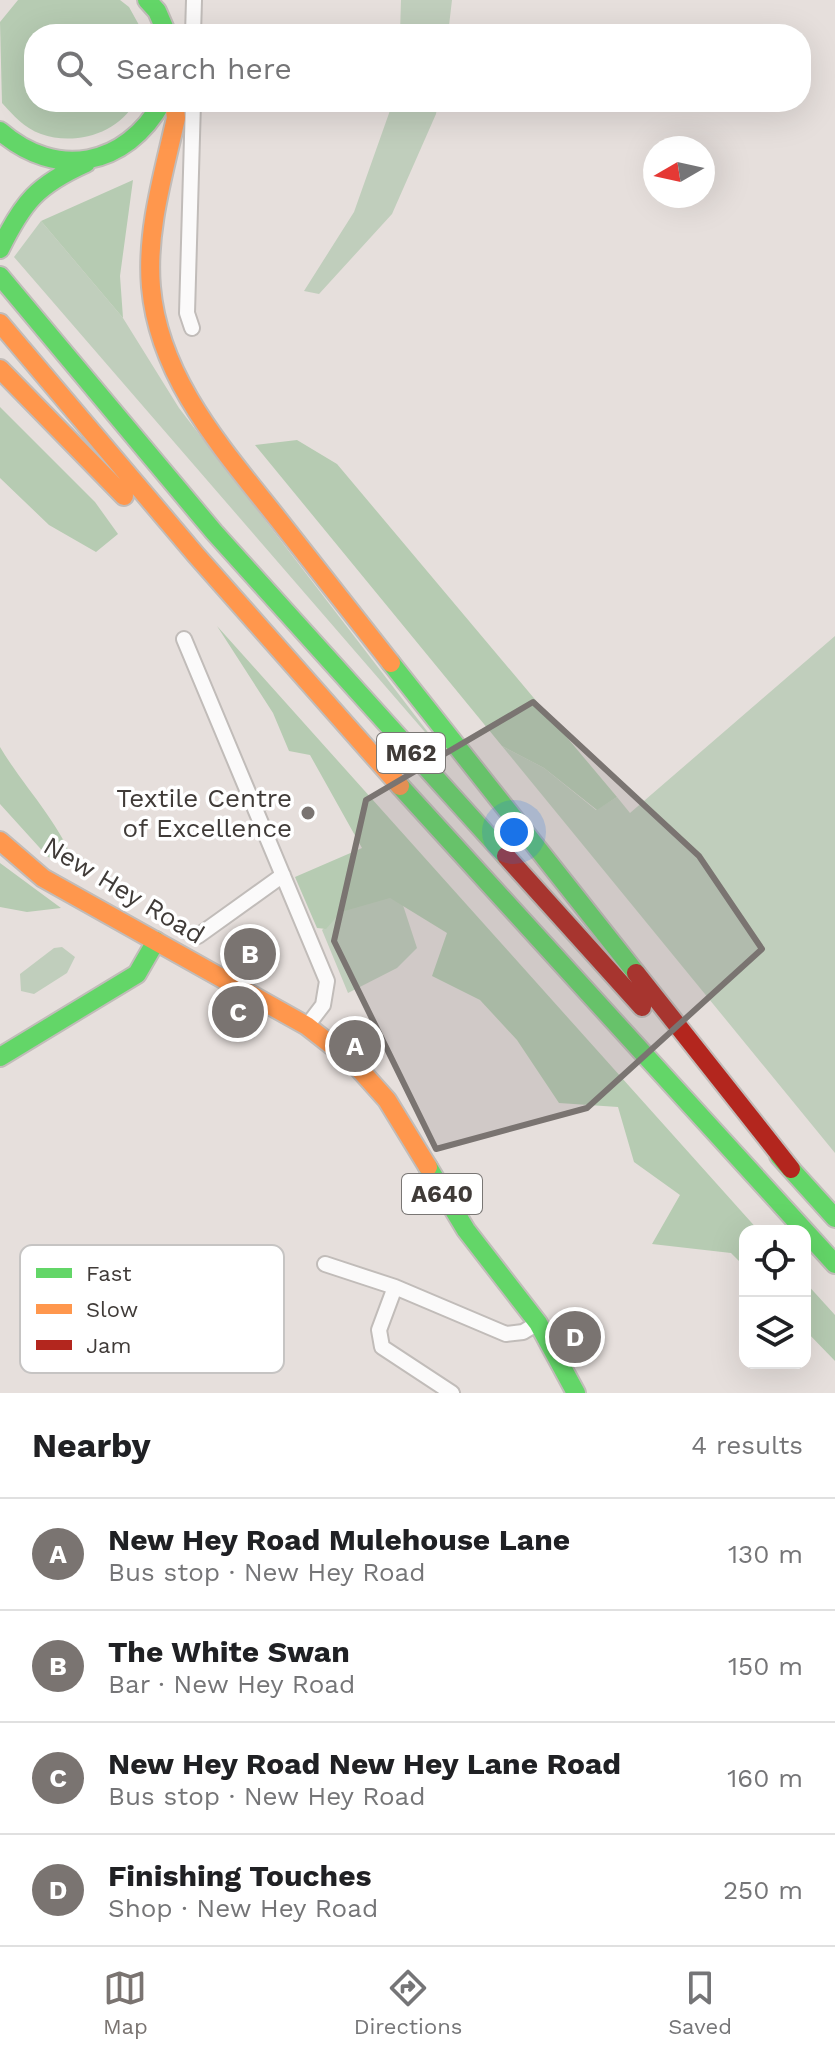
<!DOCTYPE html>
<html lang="en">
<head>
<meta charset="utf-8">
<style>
	body { margin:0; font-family:"Work Sans",sans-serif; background:#f6f6f6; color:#202124 }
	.controls { position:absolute; right:24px; bottom:24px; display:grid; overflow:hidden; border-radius:16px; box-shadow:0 8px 32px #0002 }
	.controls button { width:72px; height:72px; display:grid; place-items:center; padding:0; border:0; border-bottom:2px solid #e0e0e0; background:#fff; color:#202124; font:40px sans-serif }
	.compass { position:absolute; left:643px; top:136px; width:72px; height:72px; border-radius:50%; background:#fff; box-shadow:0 8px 32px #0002; rotate:261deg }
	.you { position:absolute; left:514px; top:832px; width:28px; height:28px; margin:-20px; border:6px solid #fff; border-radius:50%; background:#1a73e8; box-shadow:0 0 0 12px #1a73e833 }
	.badge { display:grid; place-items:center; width:52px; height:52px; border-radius:50%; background:#7a7471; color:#fff; font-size:26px; font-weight:700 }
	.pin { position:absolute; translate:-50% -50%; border:4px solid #fff; box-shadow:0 2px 8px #0006 }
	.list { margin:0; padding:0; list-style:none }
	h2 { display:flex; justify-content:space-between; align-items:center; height:104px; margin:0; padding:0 32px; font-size:34px }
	h2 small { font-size:26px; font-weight:400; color:#757577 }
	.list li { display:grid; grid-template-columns:52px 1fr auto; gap:24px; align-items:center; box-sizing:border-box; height:112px; padding:0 32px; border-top:2px solid #e0e0e0 }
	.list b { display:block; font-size:30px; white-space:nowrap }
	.list p { margin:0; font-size:26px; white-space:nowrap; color:#757577 }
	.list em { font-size:26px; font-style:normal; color:#757577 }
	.icon { flex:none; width:44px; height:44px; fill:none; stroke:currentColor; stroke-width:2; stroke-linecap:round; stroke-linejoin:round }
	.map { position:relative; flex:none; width:835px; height:1393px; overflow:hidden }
	.search { position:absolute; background:#fff; box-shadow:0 8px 32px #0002; left:24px; right:24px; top:24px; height:88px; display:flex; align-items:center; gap:20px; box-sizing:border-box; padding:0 28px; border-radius:32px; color:#757577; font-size:30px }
	.sheet { height:552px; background:#fff }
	nav { display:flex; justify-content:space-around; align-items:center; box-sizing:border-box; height:112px; border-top:2px solid #e0e0e0; background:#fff; font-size:22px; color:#757577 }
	nav a { display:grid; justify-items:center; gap:4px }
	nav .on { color:#7a7471 }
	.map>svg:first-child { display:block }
	.green { fill:#c0cebc }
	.forest { fill:#b6cbb2 }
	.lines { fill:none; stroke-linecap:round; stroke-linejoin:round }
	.street-casing { stroke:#c1bcb9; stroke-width:18 }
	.fast-casing { stroke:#c1bcb9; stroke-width:22 }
	.slow-casing { stroke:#c1bcb9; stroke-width:22 }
	.jam-casing { stroke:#c1bcb9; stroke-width:22 }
	.street { stroke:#fbfafa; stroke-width:14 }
	.fast { stroke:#63d668; stroke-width:18 }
	.slow { stroke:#ff974d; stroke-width:18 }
	.jam { stroke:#b3261e; stroke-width:18 }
	.marked { fill:#7a7471; fill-opacity:0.2; stroke:#7a7471; stroke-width:6; stroke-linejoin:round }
	.poi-dot { fill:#7a7471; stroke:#fff; stroke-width:3 }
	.labels { text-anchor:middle; stroke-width:7; stroke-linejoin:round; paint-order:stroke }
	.shield { fill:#fff; stroke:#797674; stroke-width:2 }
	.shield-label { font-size:24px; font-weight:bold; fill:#403b38 }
	.poi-label { font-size:26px; fill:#403b38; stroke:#fff; text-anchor:end }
	.street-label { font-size:26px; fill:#403b38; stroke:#fff }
	.key { fill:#fff; stroke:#c6c4c3; stroke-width:2 }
	.key-label { font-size:22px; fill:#403b38 }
</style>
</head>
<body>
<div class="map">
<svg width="835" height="1393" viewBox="0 0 835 1393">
	<rect width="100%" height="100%" fill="#e6dfdc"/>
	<path class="green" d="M401 0H452L448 34H400Z
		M393 102H438L436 114 392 214 319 294 304 291 354 212Z
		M41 221 123 318 179 408 450 761 14 257Z
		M835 636V1153L502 746 544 768 596 810 617 797 630 813Z
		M400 896 417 948 397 968 348 993 322 930 353 900Z
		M62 947 75 957 67 973 34 994 21 991 20 974 54 948Z"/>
	<path class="forest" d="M18 0H120L129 7 144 34H34V102H135C118 134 74 146 41 134 24 128 13 115 2 103L0 22Z
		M133 180 120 276 123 318 41 221Z
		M0 407 95 502 118 534 96 552 49 525 0 478Z
		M297 440 337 464 617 797 597 810 544 768 502 746 255 445Z
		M217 626 759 1231H745V1267L731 1253 652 1244 680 1195 634 1162 618 1107 559 1103 517 1040 480 1000 432 976 447 933 390 898 341 912 326 929 317 928 295 877 362 848 310 755 289 751 273 713Z
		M0 747C23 786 61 824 75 866L48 857 0 804Z
		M0 863 61 908 27 912 0 907Z
		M805 1282 835 1315V1361L805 1330Z"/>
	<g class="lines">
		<g class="street-casing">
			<path id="street" d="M193 34 194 0
				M192 328 187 313 193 102
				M184 639 327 981 323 1005 307 1026
				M198 936 283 875
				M325 1264 395 1287 506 1334 523 1332 538 1323
				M395 1287 379 1330 382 1347 452 1393"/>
		</g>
		<g class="fast-casing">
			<path id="fast" d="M147 0 157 11 167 34
				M0 131C56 180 126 167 162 102
				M0 249C23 202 37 185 86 163
				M0 276 214 532 506 856
				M391 663 636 973
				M400 786 805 1231
				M0 1057 137 974 156 941
				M779 1156 835 1218
				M428 1167 466 1230 538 1323 576 1393
				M805 1231 835 1264"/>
		</g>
		<g class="slow-casing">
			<path id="slow" d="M174 102 176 118C164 172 146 231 151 287 159 379 223 449 278 519 316 567 353 615 391 663
				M0 323 196 555 400 786
				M0 369 124 496
				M0 841 43 878 307 1026 353 1062 387 1100 428 1167"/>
		</g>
		<g class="jam-casing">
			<path id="jam" d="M506 856 642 1007
				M636 973 791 1169"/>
		</g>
		<use href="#street" class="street"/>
		<use href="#fast" class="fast"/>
		<use href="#slow" class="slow"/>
		<use href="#jam" class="jam"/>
	</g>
	<path class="marked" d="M533 702 699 856 762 949 587 1108 436 1149 334 941 366 800Z"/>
	<circle class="poi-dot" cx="308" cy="813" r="8"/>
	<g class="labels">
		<g class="shield">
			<rect x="377" y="733" width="68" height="40" rx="6"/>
			<rect x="402" y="1174" width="80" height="40" rx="6"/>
		</g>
		<g class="shield-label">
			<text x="411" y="761">M62</text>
			<text x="442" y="1202">A640</text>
		</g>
		<g class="poi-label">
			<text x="292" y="807">Textile Centre<tspan x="292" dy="30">of Excellence</tspan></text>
		</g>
		<g class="street-label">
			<text transform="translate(124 890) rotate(31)" y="9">New Hey Road</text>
		</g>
	</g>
	<rect x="20" y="1245" width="264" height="128" rx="12" class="key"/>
	<rect x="36" y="1268" width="36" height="10" fill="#63d668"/>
	<rect x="36" y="1304" width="36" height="10" fill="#ff974d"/>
	<rect x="36" y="1340" width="36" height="10" fill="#b3261e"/>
	<g class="key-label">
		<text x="86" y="1281">Fast</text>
		<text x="86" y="1317">Slow</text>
		<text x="86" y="1353">Jam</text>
	</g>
</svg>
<div class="controls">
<button><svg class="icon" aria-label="locate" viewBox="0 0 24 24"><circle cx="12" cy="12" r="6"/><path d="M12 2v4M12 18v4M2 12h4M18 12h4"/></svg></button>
<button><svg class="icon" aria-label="layers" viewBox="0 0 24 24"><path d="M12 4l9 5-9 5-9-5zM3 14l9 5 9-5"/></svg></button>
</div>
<svg class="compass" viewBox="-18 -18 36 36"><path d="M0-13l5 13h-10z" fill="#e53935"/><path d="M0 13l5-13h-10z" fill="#757577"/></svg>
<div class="you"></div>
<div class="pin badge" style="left:355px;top:1046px">A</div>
<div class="pin badge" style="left:250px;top:954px">B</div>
<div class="pin badge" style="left:238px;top:1012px">C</div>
<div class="pin badge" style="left:575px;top:1337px">D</div>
<div class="search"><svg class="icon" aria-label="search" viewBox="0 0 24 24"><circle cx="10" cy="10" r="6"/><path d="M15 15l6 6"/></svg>Search here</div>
</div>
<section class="sheet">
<h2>Nearby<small>4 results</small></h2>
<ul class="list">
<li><span class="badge">A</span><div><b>New Hey Road Mulehouse Lane</b><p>Bus stop · New Hey Road</p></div><em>130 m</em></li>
<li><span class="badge">B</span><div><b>The White Swan</b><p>Bar · New Hey Road</p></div><em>150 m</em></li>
<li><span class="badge">C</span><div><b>New Hey Road New Hey Lane Road</b><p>Bus stop · New Hey Road</p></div><em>160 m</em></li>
<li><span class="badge">D</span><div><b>Finishing Touches</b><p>Shop · New Hey Road</p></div><em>250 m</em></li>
</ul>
</section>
<nav>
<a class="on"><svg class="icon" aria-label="map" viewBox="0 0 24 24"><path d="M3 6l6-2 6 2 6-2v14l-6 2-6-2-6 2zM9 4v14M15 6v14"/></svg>Map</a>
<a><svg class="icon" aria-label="directions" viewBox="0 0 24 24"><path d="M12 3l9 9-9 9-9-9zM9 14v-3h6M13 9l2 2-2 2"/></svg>Directions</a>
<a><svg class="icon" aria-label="saved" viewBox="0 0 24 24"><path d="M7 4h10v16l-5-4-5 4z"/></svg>Saved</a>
</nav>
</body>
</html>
